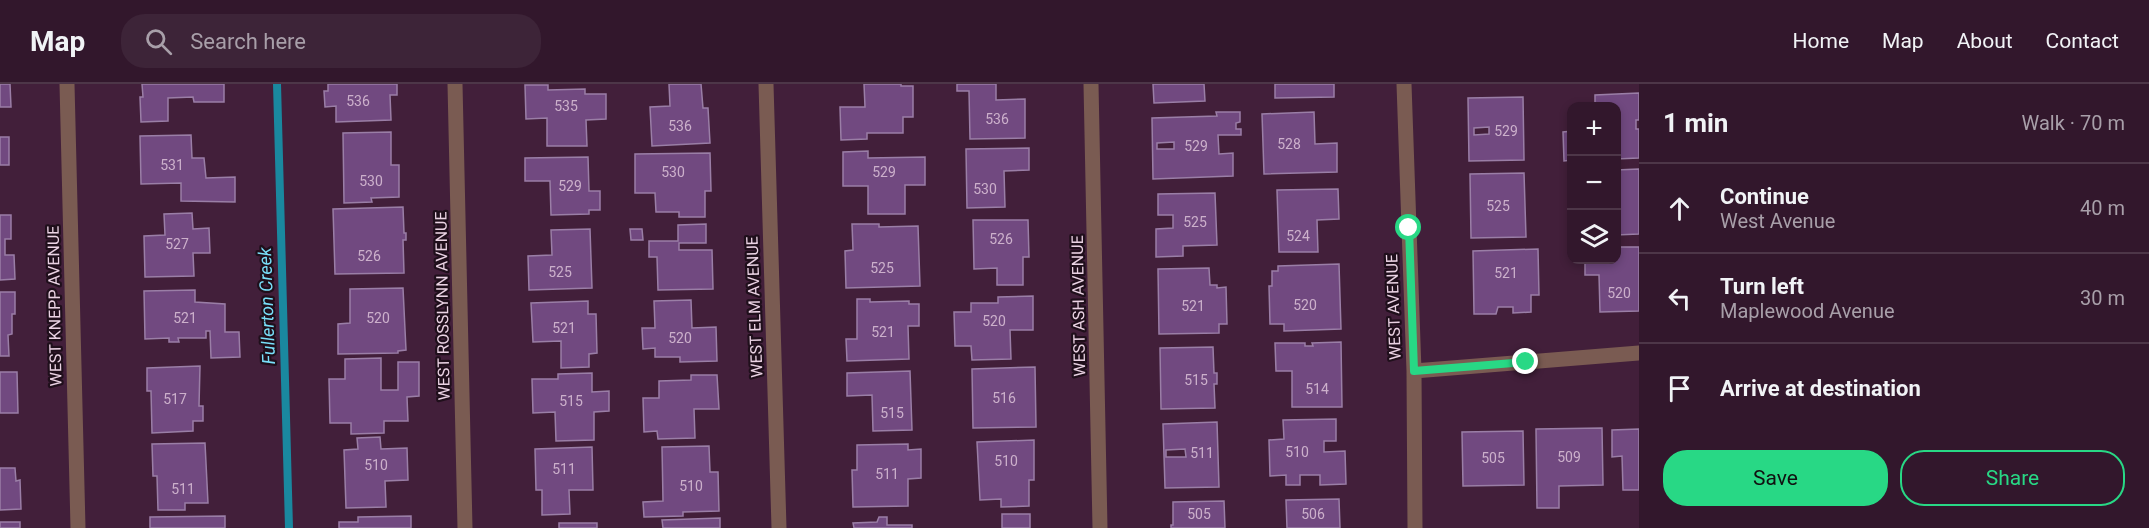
<!DOCTYPE html>
<html lang="en">
<head>
<meta charset="utf-8">
<style>
	body { margin:0; font-family:Roboto,sans-serif; background:#3d2438; color:#f1f3f6 }
	.controls { position:absolute; right:18px; top:18px; display:grid; overflow:hidden; border-radius:12px; box-shadow:0 3px 9px #0003 }
	.controls button { width:54px; height:54px; display:grid; place-items:center; padding:0; border:0; border-bottom:2px solid #4d3648; background:#32172c; color:#f1f3f6; font:30px sans-serif }
	.stop { position:absolute; width:18px; height:18px; margin:-14px; border:4px solid #28d885; border-radius:50%; background:#fff }
	.stop.end { background:#28d885; border-color:#fff; box-shadow:0 2px 6px #0008 }
	.list { margin:0; padding:0; list-style:none }
	h2 { display:flex; justify-content:space-between; align-items:center; height:78px; margin:0; padding:0 24px; font-size:26px }
	h2 small { font-size:20px; font-weight:400; color:#a89fa9 }
	.list li { display:grid; grid-template-columns:39px 1fr auto; gap:18px; align-items:center; box-sizing:border-box; height:90px; padding:0 24px; border-top:2px solid #4d3648 }
	.list b { display:block; font-size:22px; white-space:nowrap }
	.list p { margin:0; font-size:20px; white-space:nowrap; color:#a89fa9 }
	.list em { font-size:20px; font-style:normal; color:#a89fa9 }
	.actions { display:flex; gap:12px; padding:18px 24px }
	.actions a { flex:1; padding:14px 0; border:2px solid #28d885; border-radius:24px; text-align:center; font-size:21px; color:#28d885 }
	.actions .main { background:#28d885; color:#111 }
	.icon { flex:none; width:33px; height:33px; fill:none; stroke:currentColor; stroke-width:2; stroke-linecap:round; stroke-linejoin:round }
	.map { position:relative; flex:none; width:1639px; height:444px; overflow:hidden }
	header { display:flex; align-items:center; gap:36px; box-sizing:border-box; height:84px; padding:0 30px; background:#32172c; border-bottom:2px solid #4d3648 }
	header strong { font-size:28px }
	nav { display:flex; gap:33px; margin-inline-start:auto; font-size:21px }
	.search { width:420px; height:54px; background:#3d2438; display:flex; align-items:center; gap:15px; box-sizing:border-box; padding:0 21px; border-radius:24px; color:#a89fa9; font-size:22px }
	main { display:flex }
	aside { flex:1; background:#32172c }
	.map>svg:first-child { display:block }
	.lines { fill:none; stroke-linecap:round; stroke-linejoin:round }
	.stream { stroke:#1a889f; stroke-width:8 }
	.building { fill:#714980; stroke:#9a7ea6; stroke-width:1.5; fill-rule:evenodd }
	.street { stroke:#7a5b52; stroke-width:15 }
	.route { stroke:#28d885; stroke-width:8 }
	.labels { text-anchor:middle; stroke-width:4.5; stroke-linejoin:round; paint-order:stroke }
	.number-label { font-size:14px; fill:#ccb0cb }
	.street-label { font-size:16px; fill:#ebd3e4; stroke:#1f0f1b }
	.water-label { font-size:18px; font-style:italic; fill:#79dff9; stroke:#1f0f1b }
</style>
</head>
<body>
<header>
<strong>Map</strong>
<div class="search"><svg class="icon" aria-label="search" viewBox="0 0 24 24"><circle cx="10" cy="10" r="6"/><path d="M15 15l6 6"/></svg>Search here</div>
<nav><a>Home</a><a>Map</a><a>About</a><a>Contact</a></nav>
</header>
<main>
<div class="map">
<svg width="1639" height="444" viewBox="0 0 1639 444">
	<rect width="100%" height="100%" fill="#421f3a"/>
	<g class="lines">
		<path class="stream" d="M277 0 289 444"/>
	</g>
	<path class="building" d="M0 0H10L11 23H0Z
		M142 0H224V18H194L193 13 168 14V37L141 38 140 13H143Z
		M328 0H397V11H390L391 36 336 38V22L325 23 324 7H328Z
		M669 0H701L703 24H708L710 59 652 62 650 23 670 22Z
		M864 0H901V2H913V33H903V49H867V55L841 56 840 23H865Z
		M957 0H996V16L1025 15V54L970 55 969 7H957Z
		M1153 0H1204L1205 17 1154 19Z
		M1275 0H1334V13L1275 14Z
		M525 1H548V6L585 5V10H606V35L586 36 587 62H547V34L526 35Z
		M1639 9V36H1636V45H1639V74L1616 75V22H1595V11Z
		M1523 13 1524 76 1469 77 1468 14ZM1489 43V50L1474 51V44Z
		M1216 28H1240V38L1236 39V45H1241V51H1218L1219 70 1233 69V92L1153 95 1152 34 1217 32ZM1174 58V65H1157V59Z
		M1314 28 1315 60 1337 59V88L1264 90 1262 30Z
		M1572 47V76L1564 77 1563 48Z
		M391 48V81H399V113L371 114 372 118 344 119 343 49Z
		M191 51 192 74H204L206 94 235 93V118L181 117V99L141 100 140 52Z
		M0 53H9V81H0Z
		M1029 64V86L1004 87 1005 123 967 124 966 65Z
		M868 67V74L925 73V101H905V130H868V102H843V68Z
		M710 69 711 107H705V133H679V128H656L655 109H635V70Z
		M588 73 589 107H600V126H589V130L551 131 550 97H525V74Z
		M1639 85V150L1616 151V86Z
		M1524 89 1526 153 1471 154 1470 90Z
		M1338 105 1339 135 1317 136 1318 168H1279L1277 106Z
		M1215 109 1217 161 1183 162V172L1156 173V145L1173 144V131H1158V110Z
		M403 123 404 149H406V156H403L404 189 335 190 333 125Z
		M192 129 193 145 209 144 210 169H193L194 192 145 193 144 152 165 151 164 130Z
		M0 131H11V155H5V171H14L15 195 0 196Z
		M973 136H1028L1029 173H1023V201H997V184L974 185Z
		M706 140V159H679V166H712L713 205 658 206 657 173H649V157H678V141Z
		M852 140H879V143L918 142 920 202 846 204 845 167 853 166Z
		M590 145 592 204 529 206 528 172 552 171 551 146Z
		M630 145H642L643 156H631Z
		M1616 163H1639V227L1600 228 1599 191H1585V176H1616Z
		M1538 165 1539 211H1531V228L1513 229V223H1498L1496 230H1474L1473 167Z
		M1339 180 1341 245 1284 247V240H1270L1269 202H1272V187H1278V182Z
		M1209 184 1210 201H1217V204L1226 203 1227 240H1219V249L1159 250 1158 185Z
		M403 204 406 266 398 267V269L338 270V240L350 239V205Z
		M195 206V218L225 220V248H239L240 273 211 274 210 247H206V254H178L179 258H169V254L145 255 144 207Z
		M0 208H15V230H12V250L8 251 9 272H0Z
		M1033 212V246H1010L1011 275 972 276 971 262H955L954 228H971V219H998V213Z
		M857 215H870V218L909 217V220H919V242H908L909 275 847 277 846 255H857Z
		M691 216 692 244 716 243 717 277 680 278V273H655V264L643 265 642 244H655L654 217Z
		M588 217V230H596L597 269 589 270V283L561 284V257L533 258 531 219Z
		M1341 258 1342 323H1292V287H1276L1275 259H1305V262H1313L1312 259Z
		M1213 263 1214 289H1217V300H1214L1215 324 1161 325 1160 264Z
		M381 274V306H398V278H419V312L407 313 408 337H384V349L351 350V339H330L329 295H345V275Z
		M200 282 199 322H203V337H193V347L152 349 151 307H147V284Z
		M1035 283 1036 343 973 344 972 285Z
		M910 287 912 346 873 347 872 311 847 312V289Z
		M0 288H17L18 329H0Z
		M592 289V308L609 307V327L594 328V356L556 357 555 328 533 329 532 295H558V290Z
		M691 291H717L719 325H694L695 354 658 355 657 347 644 348 643 314H659V297L691 296Z
		M1336 335V357H1324V368L1345 367 1346 400 1320 401V391H1300V401H1286V391L1270 392 1269 356 1284 355 1283 336Z
		M1217 338 1219 403 1165 404 1163 340ZM1185 365 1186 373H1166V366Z
		M1602 344 1603 401 1559 402V424H1537L1536 345Z
		M1639 345V406H1623L1622 372 1612 373V346Z
		M1523 347 1524 401 1463 402 1462 348Z
		M380 353 381 365 407 364 408 396 385 397 386 423 346 424 344 366 358 365 357 354Z
		M1034 356V396H1029V422L1001 423V415L980 416 977 358Z
		M205 359 208 419H185V426H158L157 392H153L152 360Z
		M908 360V366L921 365V394L908 395V422L853 423 852 386H857V361Z
		M709 362 710 388H718L719 427 683 428V432L644 433 643 418 663 417 662 363Z
		M592 363 593 406H569L570 430 542 431V406H536L535 365Z
		M0 384H15L16 397 20 396 21 425 0 426Z
		M1339 415 1340 444H1287L1286 416Z
		M1224 417 1225 444H1171V441H1173V418Z
		M1002 430H1030V444H1002Z
		M225 432V444H150V433Z
		M411 432V444H339V438H358V433Z
		M879 433H887V441H912V444H854L853 439 877 438Z
		M720 434V444H663L662 436Z
		M0 438H20V444H0Z
		M559 439H597V444H559Z"/>
	<g class="lines">
		<path class="street" d="M67 0 78 444
			M455 0 465 444
			M766 0 779 444
			M1091 0 1100 444
			M1404 0 1414 287 1415 444
			M1414 287 1639 269"/>
	</g>
	<g class="lines">
		<path class="route" d="M1409 144 1414 287 1526 278"/>
	</g>
	<g class="labels">
		<g class="number-label">
			<text x="358" y="22">536</text>
			<text x="566" y="27">535</text>
			<text x="997" y="40">536</text>
			<text x="680" y="47">536</text>
			<text x="1506" y="52">529</text>
			<text x="1289" y="65">528</text>
			<text x="1196" y="67">529</text>
			<text x="172" y="86">531</text>
			<text x="673" y="93">530</text>
			<text x="884" y="93">529</text>
			<text x="371" y="102">530</text>
			<text x="570" y="107">529</text>
			<text x="985" y="110">530</text>
			<text x="1498" y="127">525</text>
			<text x="1195" y="143">525</text>
			<text x="1298" y="157">524</text>
			<text x="1001" y="160">526</text>
			<text x="177" y="165">527</text>
			<text x="369" y="177">526</text>
			<text x="882" y="189">525</text>
			<text x="560" y="193">525</text>
			<text x="1506" y="194">521</text>
			<text x="1619" y="214">520</text>
			<text x="1305" y="226">520</text>
			<text x="1193" y="227">521</text>
			<text x="185" y="239">521</text>
			<text x="378" y="239">520</text>
			<text x="994" y="242">520</text>
			<text x="564" y="249">521</text>
			<text x="883" y="253">521</text>
			<text x="680" y="259">520</text>
			<text x="1196" y="301">515</text>
			<text x="1317" y="310">514</text>
			<text x="1004" y="319">516</text>
			<text x="175" y="320">517</text>
			<text x="571" y="322">515</text>
			<text x="892" y="334">515</text>
			<text x="1297" y="373">510</text>
			<text x="1202" y="374">511</text>
			<text x="1569" y="378">509</text>
			<text x="1493" y="379">505</text>
			<text x="1006" y="382">510</text>
			<text x="376" y="386">510</text>
			<text x="564" y="390">511</text>
			<text x="887" y="395">511</text>
			<text x="691" y="407">510</text>
			<text x="183" y="410">511</text>
			<text x="1199" y="435">505</text>
			<text x="1313" y="435">506</text>
		</g>
		<g class="street-label">
			<text transform="translate(54 222) rotate(-91)" y="6">WEST KNEPP AVENUE</text>
			<text transform="translate(442 222) rotate(-91)" y="6">WEST ROSSLYNN AVENUE</text>
			<text transform="translate(1078 222) rotate(-91)" y="6">WEST ASH AVENUE</text>
			<text transform="translate(754 223) rotate(-92)" y="6">WEST ELM AVENUE</text>
			<text transform="translate(1393 223) rotate(-92)" y="6">WEST AVENUE</text>
		</g>
		<g class="water-label">
			<text transform="translate(267 222) rotate(-92)" y="6">Fullerton Creek</text>
		</g>
	</g>
</svg>
<div class="controls">
<button>+</button>
<button>−</button>
<button><svg class="icon" aria-label="layers" viewBox="0 0 24 24"><path d="M12 4l9 5-9 5-9-5zM3 14l9 5 9-5"/></svg></button>
</div>
<div class="stop" style="left:1409px;top:144px"></div>
<div class="stop end" style="left:1526px;top:278px"></div>
</div>
<aside>
<h2>1 min<small>Walk · 70 m</small></h2>
<ul class="list">
<li><svg class="icon" aria-label="ahead" viewBox="0 0 24 24"><path d="M12 20V5M6 11l6-6 6 6"/></svg><div><b>Continue</b><p>West Avenue</p></div><em>40 m</em></li>
<li><svg class="icon" aria-label="left" viewBox="0 0 24 24"><path d="M17 20v-9H6M10 6l-5 5 5 5"/></svg><div><b>Turn left</b><p>Maplewood Avenue</p></div><em>30 m</em></li>
<li><svg class="icon" aria-label="arrive" viewBox="0 0 24 24"><path d="M6 21V4h12l-3 4 3 4H6"/></svg><div><b>Arrive at destination</b></div></li>
</ul>
<div class="actions"><a class="main">Save</a><a>Share</a></div>
</aside>
</main>
</body>
</html>
